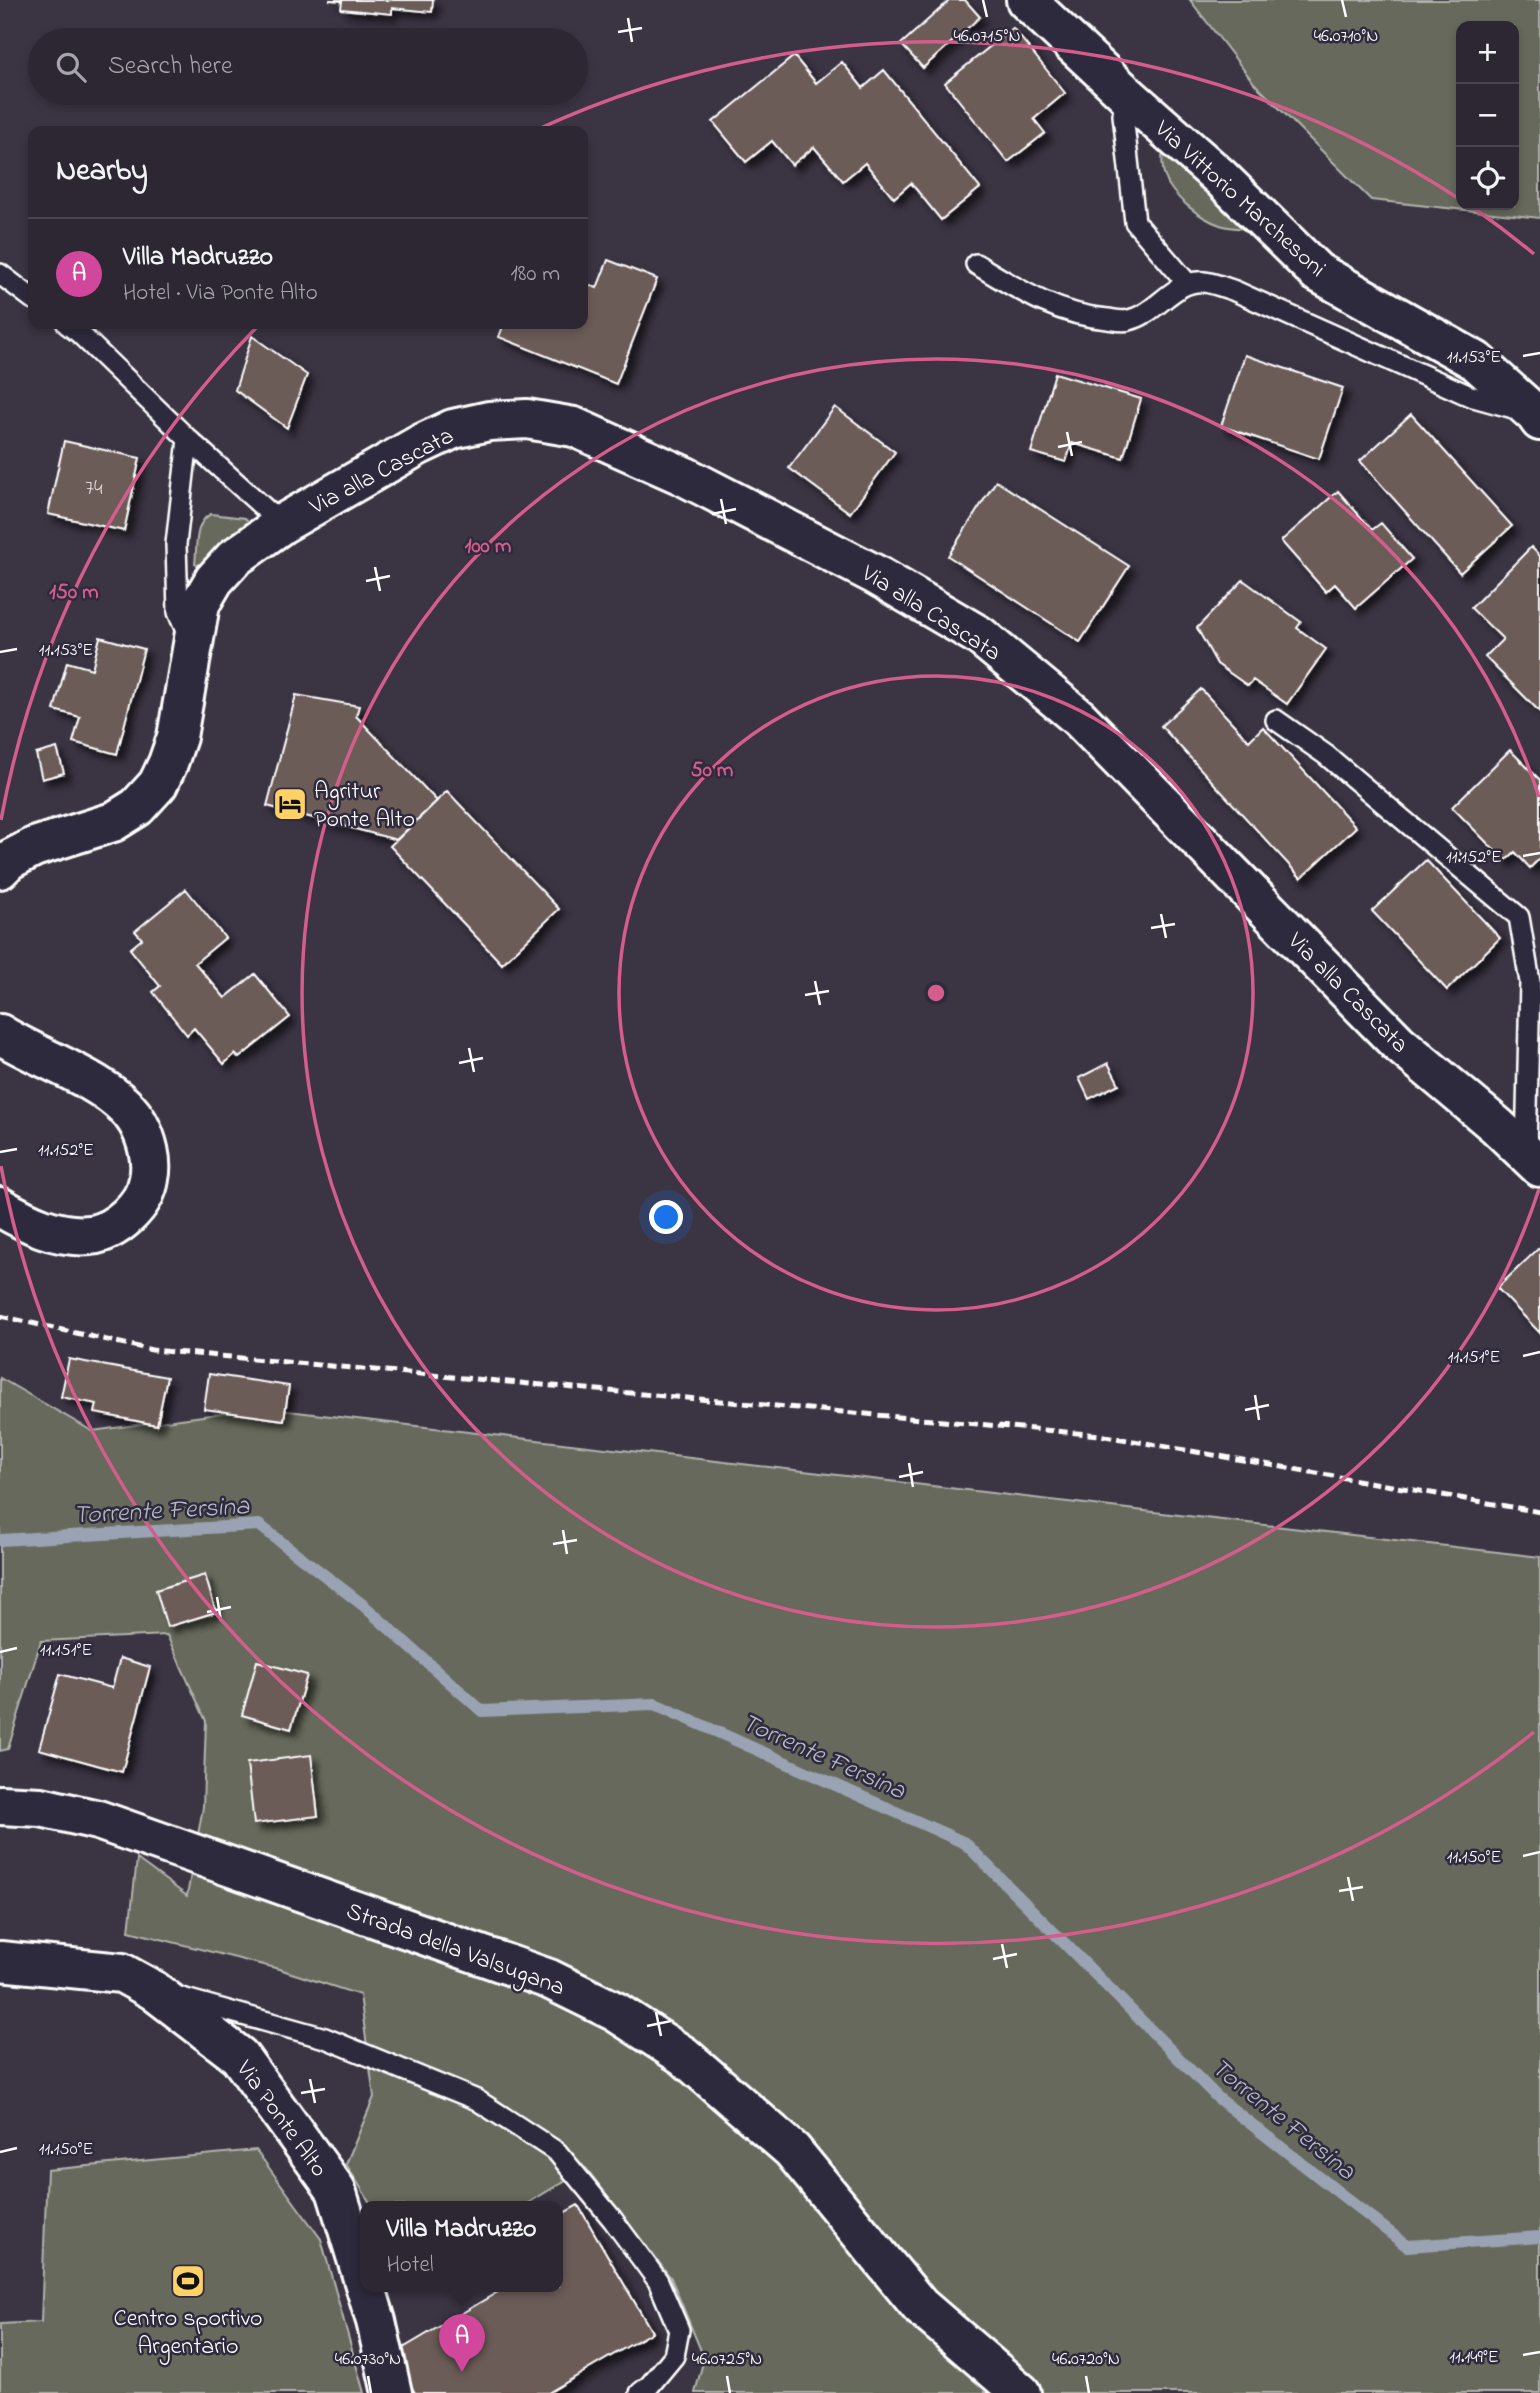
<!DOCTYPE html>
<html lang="en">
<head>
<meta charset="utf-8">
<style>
	body { margin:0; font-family:"Indie Flower",sans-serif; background:#342f3a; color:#f1f3f6 }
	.controls { position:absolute; right:21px; top:21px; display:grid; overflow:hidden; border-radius:14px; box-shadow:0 4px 10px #0003 }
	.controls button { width:63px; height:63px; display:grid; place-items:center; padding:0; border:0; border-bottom:2px solid #48444d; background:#2c2732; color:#f1f3f6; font:35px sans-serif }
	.you { position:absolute; left:667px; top:1218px; width:24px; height:24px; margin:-18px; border:5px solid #fff; border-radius:50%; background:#1a73e8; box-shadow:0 0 0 10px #1a73e833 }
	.badge { display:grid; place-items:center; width:46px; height:46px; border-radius:50%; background:#ffd166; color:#fff; font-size:23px; font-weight:700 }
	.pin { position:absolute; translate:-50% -58px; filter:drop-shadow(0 2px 4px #0008) }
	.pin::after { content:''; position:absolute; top:37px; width:24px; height:21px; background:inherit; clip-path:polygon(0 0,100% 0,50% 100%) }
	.popup { position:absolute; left:360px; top:2201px; width:203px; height:91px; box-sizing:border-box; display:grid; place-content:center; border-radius:14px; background:#2c2732; filter:drop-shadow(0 2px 5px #0005); font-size:23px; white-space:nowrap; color:#a6a5ac }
	.popup b { font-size:26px; color:#f1f3f6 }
	.popup::after { content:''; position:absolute; left:50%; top:100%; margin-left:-14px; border:14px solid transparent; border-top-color:#2c2732 }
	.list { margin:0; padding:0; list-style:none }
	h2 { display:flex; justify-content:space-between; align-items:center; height:91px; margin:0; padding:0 28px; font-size:30px }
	h2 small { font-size:23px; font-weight:400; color:#a6a5ac }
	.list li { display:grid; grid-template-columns:46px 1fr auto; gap:21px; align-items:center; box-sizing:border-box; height:112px; padding:0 28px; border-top:2px solid #48444d }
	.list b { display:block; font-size:26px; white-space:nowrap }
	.list p { margin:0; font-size:23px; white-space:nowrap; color:#a6a5ac }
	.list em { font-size:23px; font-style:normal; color:#a6a5ac }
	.icon { flex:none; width:38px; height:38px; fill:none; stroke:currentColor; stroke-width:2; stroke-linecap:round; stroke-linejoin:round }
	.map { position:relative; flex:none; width:1540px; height:2393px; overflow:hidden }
	.search { position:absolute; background:#2c2732; box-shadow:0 4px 10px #0003; left:28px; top:28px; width:560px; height:77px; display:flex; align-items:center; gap:18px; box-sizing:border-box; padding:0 24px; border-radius:38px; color:#a6a5ac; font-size:26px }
	.panel { position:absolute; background:#2c2732; box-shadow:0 4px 10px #0003; left:28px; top:126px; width:560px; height:203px; border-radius:14px }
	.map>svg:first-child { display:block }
	.green { fill:#66695b; stroke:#b2b4ad; stroke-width:2; fill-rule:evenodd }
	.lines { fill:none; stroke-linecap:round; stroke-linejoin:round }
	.stream { stroke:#9aa3b3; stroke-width:12 }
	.building { fill:#6c5b59; stroke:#fff; stroke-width:2; filter:url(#shadow) }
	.service-casing { stroke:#fff; stroke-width:24 }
	.minor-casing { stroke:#fff; stroke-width:44 }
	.secondary-casing { stroke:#fff; stroke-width:44 }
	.service { stroke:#2f2a3d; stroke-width:19 }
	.minor { stroke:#2f2a3d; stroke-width:38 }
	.secondary { stroke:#2f2a3d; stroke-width:38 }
	.rail { stroke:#fff; stroke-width:5; stroke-dasharray:10 5; stroke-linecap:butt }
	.ticks { fill:none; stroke:#fff; stroke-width:2.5 }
	.ring { fill:none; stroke:#d45d8c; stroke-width:3.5 }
	.labels { text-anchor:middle; stroke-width:5; stroke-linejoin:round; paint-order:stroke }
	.number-label { font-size:21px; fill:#dad6d6 }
	.street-label { font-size:24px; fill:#fff; stroke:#2f2a3d }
	.poi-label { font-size:24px; fill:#fff; stroke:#2f2a3d; text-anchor:start }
	.water-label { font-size:26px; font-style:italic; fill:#b3bac6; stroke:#2f2a3d }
	.ticks-label { font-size:18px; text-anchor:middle; fill:#fff; stroke:#2f2a3d; stroke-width:5; stroke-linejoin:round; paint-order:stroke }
	.centre { fill:#d45d8c; stroke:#2f2a3d; stroke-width:3.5 }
	.ring-label { font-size:21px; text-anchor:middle; font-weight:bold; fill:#d45d8c; stroke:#2f2a3d; stroke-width:5; stroke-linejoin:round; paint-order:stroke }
</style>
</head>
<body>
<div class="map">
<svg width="1540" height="2393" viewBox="0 0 1540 2393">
	<defs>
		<filter id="shadow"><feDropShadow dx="6" dy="6" stdDeviation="3.5" flood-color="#0009"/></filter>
	</defs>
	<rect width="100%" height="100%" fill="#3b3443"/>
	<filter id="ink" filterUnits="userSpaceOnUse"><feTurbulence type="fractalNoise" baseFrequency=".0143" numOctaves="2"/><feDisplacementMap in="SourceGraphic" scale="14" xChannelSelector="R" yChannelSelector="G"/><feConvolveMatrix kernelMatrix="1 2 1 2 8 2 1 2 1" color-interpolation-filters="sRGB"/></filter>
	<g filter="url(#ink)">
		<path class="green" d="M1190 0H1540V218L1371 200 1254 83ZM1514 26V205H1461V26Z
			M1163 143 1248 229C1238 228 1228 228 1220 225 1200 218 1172 197 1165 177 1161 167 1162 154 1163 143Z
			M211 514 245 518 248 521 246 527 223 541 199 566 195 564C197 547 194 522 211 514Z
			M0 1378 92 1431 262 1408 1540 1557V2393H695L704 2358 671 2278 586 2168 523 2206H372L346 2164 374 2097 360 1995 279 1969 129 1931 137 1859 187 1896 203 1807 206 1721 167 1635 41 1641 8 1749 0 1751Z
			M256 2150 321 2239 364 2393H0V2324L41 2322 47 2170Z"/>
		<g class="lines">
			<path class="stream" d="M0 1540 259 1525 363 1605 482 1711 655 1704 965 1843 1218 2098 1407 2246 1540 2237"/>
		</g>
		<path class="building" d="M329 0H433L432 12 392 8V14L341 9 342 1Z
			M950 0H965L980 17 923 68 901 44Z
			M1013 28 1065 93 1034 119 1045 133 1008 162 945 83Z
			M794 56 816 83 842 62 863 88 884 70 980 188 941 220 911 183 894 198 865 163 843 181 814 147 792 165 772 141 746 162 713 122Z
			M608 260 657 279 616 384 499 337 504 324H583V283L597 288Z
			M252 336 307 375 287 428 235 390Z
			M1245 355 1343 388 1319 459 1221 426Z
			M1055 373 1141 399 1123 458 1072 443 1066 462 1031 452Z
			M835 407 895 452 850 513 789 468Z
			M1411 414 1512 526 1460 573 1360 461Z
			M64 441 140 458 124 531 48 514Z
			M996 481 1129 566 1080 642 948 556Z
			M1338 491 1372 530 1381 523 1412 559 1356 608 1335 584 1326 592 1281 541Z
			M1531 547 1540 556V712L1485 657 1503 639 1471 608Z
			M1243 580 1301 622 1297 628 1326 649 1287 704 1253 680 1248 686 1217 664 1197 628Z
			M100 637 144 649 117 754 73 742 80 717 54 710 67 662 92 669Z
			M1201 689 1249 741 1263 727 1356 827 1301 878 1161 726Z
			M296 695 359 706 356 716 437 801 397 840 267 806Z
			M57 748 64 773 42 779 36 754Z
			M1510 750 1540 780V858L1530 868 1515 852 1505 861 1452 807Z
			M447 791 559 909 502 964 390 846Z
			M1426 860 1500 938 1447 990 1372 911Z
			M186 889 225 938 195 963 225 998 255 974 290 1017 239 1058 235 1054 224 1064 194 1028 187 1035 153 992 160 986 130 949 142 939 135 931Z
			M1108 1063 1119 1084 1089 1099 1079 1078Z
			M1540 1247V1333L1497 1288Z
			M69 1359 167 1377 157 1425 95 1413 97 1404 61 1397Z
			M209 1374 289 1386 284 1420 204 1409Z
			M205 1575 216 1612 167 1627 156 1590Z
			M120 1658 150 1667 122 1772 39 1749 60 1674 112 1688Z
			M257 1661 307 1675 291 1729 242 1715Z
			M311 1755 318 1816 254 1824 247 1763Z
			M578 2205 652 2332 548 2393H415L393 2354 508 2286H558V2216Z"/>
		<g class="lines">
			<g class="service-casing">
				<path id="service" d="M1125 93 1123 115 1135 222 1188 284
					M976 264C1019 290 1057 315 1108 319 1115 320 1123 322 1129 320 1157 314 1174 279 1204 282 1214 283 1226 288 1235 291L1470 396 1517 409
					M0 274 33 299
					M67 324 79 333 188 439 282 524
					M188 439 176 544 178 612 189 638
					M1276 720 1326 755 1519 917 1530 982 1526 1152
					M178 1997 325 2038 477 2100 557 2152 613 2220 658 2281 679 2330 674 2356 650 2385 640 2393"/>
			</g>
			<g class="minor-casing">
				<path id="minor" d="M1026 0 1125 93 1220 177 1317 272 1476 361 1535 414 1540 421
					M0 869 9 860 34 847 113 822 137 807 158 784 168 763 177 737 200 604 214 580 234 558 282 524 419 445 453 429 489 421 527 419 574 427 684 476 876 575 980 636 1079 718 1398 1043 1497 1126 1540 1167
					M0 1034C40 1060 115 1082 138 1123 147 1139 153 1161 149 1179 145 1205 116 1232 90 1235 57 1238 27 1223 0 1207
					M0 1961 122 1973 153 1990 239 2056 336 2190 376 2321 392 2393"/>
			</g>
			<g class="secondary-casing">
				<path id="secondary" d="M0 1805 41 1807 98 1820 549 1979 616 2012 684 2056 792 2150 920 2306 1021 2393"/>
			</g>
			<use href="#service" class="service"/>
			<use href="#minor" class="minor"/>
			<use href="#secondary" class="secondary"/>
			<path class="rail" d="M0 1316 152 1350 1099 1435 1540 1512"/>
		</g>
	</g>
	<path class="ticks" d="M983 0 987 17M1342 0 1346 17M628 18 632 42M618 32 642 28M1523 356 1540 353M1067 432 1072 456M1058 447 1082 442M721 499 726 524M712 514 736 509M375 567 380 591M366 581 390 576M0 652 17 649M1523 856 1540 853M1161 914 1166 938M1151 928 1175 924M815 981 820 1005M805 995 829 991M469 1048 474 1072M459 1063 483 1058M0 1152 17 1149M1523 1356 1540 1352M1255 1395 1259 1420M1245 1410 1269 1405M909 1463 913 1487M899 1477 923 1472M563 1530 567 1554M553 1544 577 1540M217 1597 221 1621M207 1612 231 1607M0 1652 17 1648M1523 1856 1540 1852M1348 1877 1353 1901M1339 1891 1363 1887M1002 1944 1007 1968M993 1959 1017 1954M656 2012 661 2036M647 2026 671 2021M310 2079 315 2103M301 2093 325 2089M0 2152 17 2148M1523 2355 1540 2352M368 2376 371 2393M727 2376 730 2393M1086 2376 1089 2393"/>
	<g class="ring">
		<circle cx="936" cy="993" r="317"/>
		<path d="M1539 1189A634 634 0 1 1 1539 797"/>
		<path d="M1534 1732A951 951 0 0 1 1 1166M1 820A951 951 0 0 1 258 326M534 131A951 951 0 0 1 1461 200M1475 209A951 951 0 0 1 1534 254"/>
	</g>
	<defs>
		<g id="hotel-square" transform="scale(1.75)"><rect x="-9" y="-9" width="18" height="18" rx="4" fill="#ffd166" stroke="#2f2a3d"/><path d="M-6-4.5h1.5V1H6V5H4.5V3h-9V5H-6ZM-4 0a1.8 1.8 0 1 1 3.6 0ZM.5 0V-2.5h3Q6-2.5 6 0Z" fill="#111"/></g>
		<g id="stadium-square" transform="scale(1.75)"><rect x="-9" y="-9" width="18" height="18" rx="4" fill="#ffd166" stroke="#2f2a3d"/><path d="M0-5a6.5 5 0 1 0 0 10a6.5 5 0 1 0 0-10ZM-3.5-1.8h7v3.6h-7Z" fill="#111"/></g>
	</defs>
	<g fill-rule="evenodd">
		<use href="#hotel-square" x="290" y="804"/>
		<use href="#stadium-square" x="188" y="2281"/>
	</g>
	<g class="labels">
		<g class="number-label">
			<text x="94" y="494">74</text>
		</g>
		<g class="street-label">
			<text transform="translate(1241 198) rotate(42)" y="8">Via Vittorio Marchesoni</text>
			<text transform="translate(381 470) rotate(-28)" y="8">Via alla Cascata</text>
			<text transform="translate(932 612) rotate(32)" y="8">Via alla Cascata</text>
			<text transform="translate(1349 992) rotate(45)" y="8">Via alla Cascata</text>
			<text transform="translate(456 1948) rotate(20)" y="8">Strada della Valsugana</text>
			<text transform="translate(283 2118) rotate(54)" y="8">Via Ponte Alto</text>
		</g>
		<g class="poi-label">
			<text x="314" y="798">Agritur<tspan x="314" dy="28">Ponte Alto</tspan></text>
			<text x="188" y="2325" text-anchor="middle">Centro sportivo<tspan x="188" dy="28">Argentario</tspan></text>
		</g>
		<g class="water-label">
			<text transform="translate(161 1509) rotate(-3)" y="9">Torrente Fersina</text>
			<text transform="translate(824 1755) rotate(24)" y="9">Torrente Fersina</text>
			<text transform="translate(1284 2118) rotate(39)" y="9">Torrente Fersina</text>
		</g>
	</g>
	<g class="ticks-label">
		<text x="987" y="41">46.0715°N</text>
		<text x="1346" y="41">46.0710°N</text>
		<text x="1474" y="362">11.153°E</text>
		<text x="66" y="655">11.153°E</text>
		<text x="1474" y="862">11.152°E</text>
		<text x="66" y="1155">11.152°E</text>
		<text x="1474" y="1362">11.151°E</text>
		<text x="66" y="1655">11.151°E</text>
		<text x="1474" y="1862">11.150°E</text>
		<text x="66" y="2154">11.150°E</text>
		<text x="1474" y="2362">11.149°E</text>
		<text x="368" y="2364">46.0730°N</text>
		<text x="727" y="2364">46.0725°N</text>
		<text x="1086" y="2364">46.0720°N</text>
	</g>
	<circle cx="936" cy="993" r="10" class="centre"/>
	<g class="ring-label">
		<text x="488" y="552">100 m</text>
		<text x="74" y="598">150 m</text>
		<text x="712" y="776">50 m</text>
	</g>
</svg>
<div class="controls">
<button>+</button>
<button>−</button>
<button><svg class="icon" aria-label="locate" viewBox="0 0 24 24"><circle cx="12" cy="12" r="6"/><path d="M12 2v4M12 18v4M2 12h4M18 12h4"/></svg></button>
</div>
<div class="you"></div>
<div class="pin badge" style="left:462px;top:2372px;background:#d1479c">A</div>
<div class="popup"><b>Villa Madruzzo</b>Hotel</div>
<div class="search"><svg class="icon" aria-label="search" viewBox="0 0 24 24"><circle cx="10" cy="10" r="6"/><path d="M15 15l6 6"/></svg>Search here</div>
<section class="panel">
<h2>Nearby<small></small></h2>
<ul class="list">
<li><span class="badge" style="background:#d1479c">A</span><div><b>Villa Madruzzo</b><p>Hotel · Via Ponte Alto</p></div><em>180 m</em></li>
</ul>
</section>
</div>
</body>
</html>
